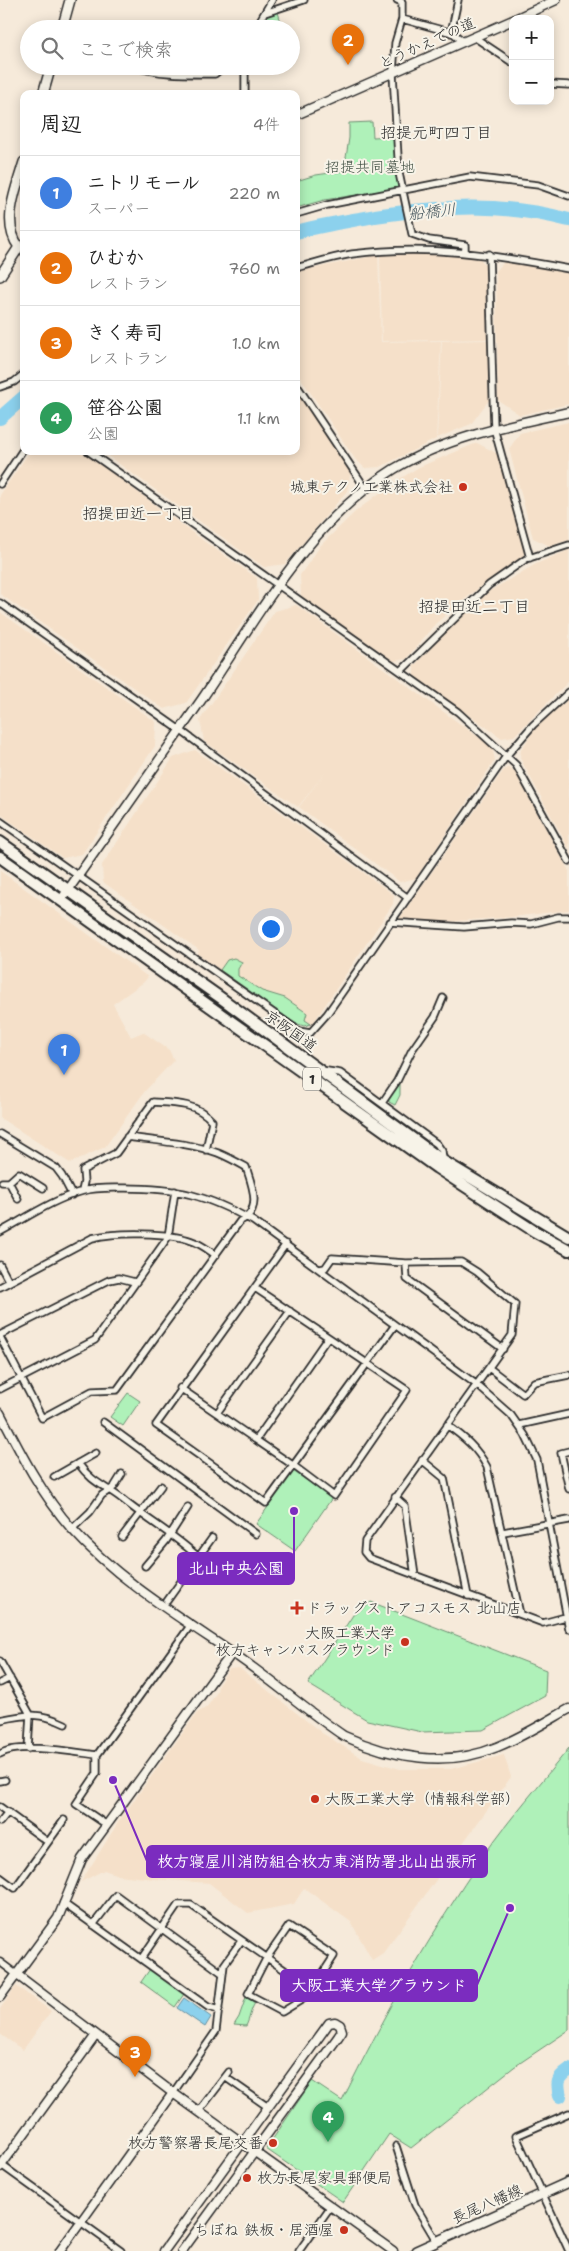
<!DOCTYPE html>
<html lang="ja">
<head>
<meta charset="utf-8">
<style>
	body { margin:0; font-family:"Shantell Sans","Klee One",sans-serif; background:#f2f2f2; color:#222 }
	.controls { position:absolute; right:15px; top:15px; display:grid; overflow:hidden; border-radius:10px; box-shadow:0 2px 12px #0003 }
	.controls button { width:45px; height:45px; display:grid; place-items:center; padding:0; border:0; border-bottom:1px solid #e0e0e0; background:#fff; color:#222; font:25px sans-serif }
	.you { position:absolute; left:270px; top:928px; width:18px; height:18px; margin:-12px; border:4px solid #fff; border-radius:50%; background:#1a73e8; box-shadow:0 0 0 8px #1a73e833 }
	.badge { display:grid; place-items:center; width:32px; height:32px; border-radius:50%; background:#111827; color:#fff; font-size:16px; font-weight:700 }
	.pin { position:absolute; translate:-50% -41px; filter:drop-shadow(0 1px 2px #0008) }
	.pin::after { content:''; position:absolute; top:26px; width:18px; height:15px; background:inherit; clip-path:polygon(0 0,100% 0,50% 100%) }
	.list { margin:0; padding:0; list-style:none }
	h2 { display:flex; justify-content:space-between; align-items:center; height:65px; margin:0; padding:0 20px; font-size:21px }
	h2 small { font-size:16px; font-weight:400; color:#767676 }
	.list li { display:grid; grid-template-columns:32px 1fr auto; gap:15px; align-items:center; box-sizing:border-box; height:75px; padding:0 20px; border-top:1px solid #e0e0e0 }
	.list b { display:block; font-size:19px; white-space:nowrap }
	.list p { margin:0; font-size:16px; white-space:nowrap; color:#767676 }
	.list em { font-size:16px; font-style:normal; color:#767676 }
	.icon { flex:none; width:28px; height:28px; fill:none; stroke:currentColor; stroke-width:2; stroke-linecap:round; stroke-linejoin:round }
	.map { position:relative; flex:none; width:569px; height:2251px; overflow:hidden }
	.search { position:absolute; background:#fff; box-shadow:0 2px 12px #0003; left:20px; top:20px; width:280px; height:55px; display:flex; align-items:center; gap:12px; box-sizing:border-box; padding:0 18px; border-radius:28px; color:#767676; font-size:19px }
	.panel { position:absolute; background:#fff; box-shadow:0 2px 12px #0003; left:20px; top:90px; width:280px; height:365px; border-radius:10px }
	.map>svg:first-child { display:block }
	.built { fill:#f5e0c9 }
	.green { fill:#aff1b9; stroke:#6d8e72 }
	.water { fill:#8cd1ed; stroke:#658f9f }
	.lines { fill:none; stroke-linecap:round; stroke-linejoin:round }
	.river { stroke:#8cd1ed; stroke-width:14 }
	.minor-casing { stroke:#2b2b2b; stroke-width:9 }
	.tertiary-casing { stroke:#2b2b2b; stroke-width:11 }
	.secondary-casing { stroke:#2b2b2b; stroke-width:12 }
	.primary-casing { stroke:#2b2b2b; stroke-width:12 }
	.trunk-casing { stroke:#2b2b2b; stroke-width:14 }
	.minor { stroke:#f7f3e8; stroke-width:5.5 }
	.tertiary { stroke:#f7f3e8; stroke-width:8 }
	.secondary { stroke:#f7f3e8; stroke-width:9 }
	.primary { stroke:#f7f3e8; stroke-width:9 }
	.trunk { stroke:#f7f3e8; stroke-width:10 }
	.poi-dot { fill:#c8321e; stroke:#f7f3e8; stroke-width:2 }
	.labels { text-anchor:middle; stroke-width:4; stroke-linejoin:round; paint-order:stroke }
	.shield { fill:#f7f3e8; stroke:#686764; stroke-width:1 }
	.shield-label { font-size:14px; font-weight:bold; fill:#2b2b2b }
	.street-label { font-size:15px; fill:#2b2b2b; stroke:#f7f3e8 }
	.park-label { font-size:15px; fill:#455347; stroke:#f7f3e8 }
	.poi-label { font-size:15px; fill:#2b2b2b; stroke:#f7f3e8; text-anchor:end }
	.neighbourhood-label { font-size:16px; fill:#2b2b2b; stroke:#f7f3e8 }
	.water-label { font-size:16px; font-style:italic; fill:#43545c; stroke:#f7f3e8 }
	.leader { fill:none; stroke:#7b2cbf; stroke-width:2 }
	.callout-dot { fill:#7b2cbf; stroke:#f7f3e8; stroke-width:2 }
	.callout { fill:#7b2cbf; stroke:#7b2cbf; stroke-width:2 }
	.callout-label { font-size:16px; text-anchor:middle; font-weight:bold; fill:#fff }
</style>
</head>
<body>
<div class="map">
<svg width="569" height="2251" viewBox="0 0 569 2251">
	<rect width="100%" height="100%" fill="#f6eada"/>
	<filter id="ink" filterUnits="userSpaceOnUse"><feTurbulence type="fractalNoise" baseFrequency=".02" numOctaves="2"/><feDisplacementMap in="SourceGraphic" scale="10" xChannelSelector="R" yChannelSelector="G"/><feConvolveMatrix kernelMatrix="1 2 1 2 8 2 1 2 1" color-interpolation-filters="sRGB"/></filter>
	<g filter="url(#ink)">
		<path class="built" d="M426 252 477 254 485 265 488 339 382 341 380 255Z
			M378 255 381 342 441 341 436 439 380 467 365 468 355 459 296 371V272Z
			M506 260 569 274V404L520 415 498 400 496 271Z
			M488 340 489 400 471 424 437 438 442 341Z
			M296 390 351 471 347 491 285 564 264 567 101 451H296Z
			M569 422V540L550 546 533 538 509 449 520 433Z
			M477 443 498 454 525 546 523 558 486 582 436 623 406 659 394 661 301 597 300 575 321 545 355 512 390 485 419 467Z
			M30 451H82L205 542 257 578 258 600 186 703 164 709 0 594V495Z
			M569 550V681L514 736 502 738 414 677V666L470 606 488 592 536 564Z
			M296 605 492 747 495 760 416 878 400 882 299 807 326 771 298 807 204 741 200 720 275 611Z
			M0 612 156 722 155 746 82 854 63 858 0 814Z
			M569 699V849L520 758 521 750 538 724Z
			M195 750 394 895 393 904 313 1023 308 1025 295 1023 198 954 199 950 103 882 102 865 173 758Z
			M508 767 515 772 569 871V910L512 917 430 923 399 919 503 771Z
			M0 871 148 977 144 982 113 1004 131 1037 143 1032 169 1050 174 1060 145 1091 105 1147 70 1163 0 1118Z
			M239 1668 322 1733 362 1758 400 1769H451L504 1755 511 1777 383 1953 372 1960 351 1922 304 1888 294 1904 248 1913 209 1883 155 1879 118 1875 104 1870 81 1882 119 1821 197 1713 207 1707 217 1692 218 1685 229 1669Z
			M16 1986 51 2011 23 2050 0 2034V2009Z"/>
		<path class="green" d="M278 12 282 26 275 29H264L261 23 266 15Z
			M372 122 373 137 395 136 400 188 324 200 296 208V181L316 175 344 171 349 138V123Z
			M234 958 242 962 238 969V976L262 991 285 998 307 1013 305 1020 311 1024 304 1026 295 1023 220 970 227 960Z
			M398 1083H400V1095L395 1105 389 1102 388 1097Z
			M128 1393 140 1401 123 1426 110 1417Z
			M293 1471 332 1498 295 1551 256 1524Z
			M371 1602 546 1670 545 1696 483 1730 422 1732 367 1720 308 1684 353 1615Z
			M569 1748V2030L514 2067 411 2148 389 2134 343 2202 266 2149 312 2081 342 2101C384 2016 430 1934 484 1855 510 1818 541 1783 569 1748Z
			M150 1969 184 1994 175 2007 141 1982Z
			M246 1997 255 2003C250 2011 250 2018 246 2026L234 2025 239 2017Z"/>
		<path class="water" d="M184 1998 211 2017 205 2027 177 2008Z"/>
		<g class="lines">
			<path class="river" d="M296 232C322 225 349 221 375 216 444 206 501 202 569 220
				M0 418 24 397
				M560 2096C557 2083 557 2078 569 2070"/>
			<g class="minor-casing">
				<path id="minor" d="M397 0 402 2V19L395 43 393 74 399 173 412 234 429 240 465 245V251
					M265 13 304 0
					M402 19 453 33 464 42
					M255 29 272 0
					M451 33 458 0
					M474 37 513 63
					M132 66C162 75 185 74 215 74L224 66
					M245 66V94
					M550 84 569 85
					M296 214 327 205 470 177 538 185 569 196
					M489 254 494 428 530 558
					M296 268C315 263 333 257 352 254 430 244 493 255 569 269
					M296 384 366 489
					M0 387 14 382 24 374
					M88 451 458 712 516 765 569 861
					M0 484 24 448
					M0 603 180 730 408 898
					M401 671 489 585 526 559 569 545
					M0 821 299 1031 310 1033 327 1014 507 755 533 725 569 692
					M390 922 464 927 511 923 531 924 558 917H569
					M321 1070 340 1073 437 1144 442 1151 443 1161
					M382 1103 397 1081 412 1050 435 1017 443 998
					M0 1134 56 1168 62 1176 72 1195
					M2 1182H9L19 1173 43 1188
					M9 1182 18 1199
					M82 1191 84 1182 83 1170 116 1153 153 1102C175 1103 197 1103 212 1121L206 1150
					M0 1232C26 1218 54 1199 83 1191 96 1187 111 1188 125 1188 178 1188 206 1195 253 1221L477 1385 511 1415 525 1435 537 1460 569 1629
					M286 1244 156 1425 266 1503 395 1325
					M406 1263 407 1279 503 1349
					M0 1265 9 1282
					M320 1269 325 1268 332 1258 406 1263 461 1262 477 1272 515 1304 512 1335 365 1541 364 1552 369 1558 543 1623 569 1616
					M0 1287 92 1238C117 1232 169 1232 192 1241 201 1244 208 1250 216 1255
					M0 1335 109 1280 119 1278 135 1282
					M0 1337 42 1418 92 1391 117 1390 240 1221C263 1211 252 1185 246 1167 237 1162 228 1157 218 1153 190 1143 157 1141 127 1137
					M489 1368 523 1394 534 1382 569 1375
					M180 1388 294 1466 334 1496 407 1390 255 1288
					M0 1389 95 1340 168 1237 175 1191
					M217 1413 290 1311
					M103 1422 256 1534
					M447 1425C464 1437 477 1448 487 1467L520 1614
					M519 1425 569 1414
					M256 1440 328 1337
					M569 1451 561 1453 569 1489
					M422 1460 444 1478 468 1596
					M78 1463C92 1483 104 1485 122 1499 146 1519 175 1535 198 1557
					M54 1477 96 1453
					M395 1497 405 1506 415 1576
					M72 1529 90 1512 102 1495 114 1487 122 1474
					M503 1532 569 1520
					M122 1537 161 1486
					M145 1566 166 1541 188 1507
					M167 1601 212 1538
					M0 1661 30 1714 28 1749
					M0 1683 10 1678
					M0 1720C27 1714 40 1712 65 1724
					M0 1754C19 1742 73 1752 97 1755L190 1626
					M97 1755V1773L76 1804 107 1825
					M0 1781 5 1780
					M0 1807 48 1842
					M0 1822 8 1812
					M0 1877 15 1888 64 1820
					M63 1903 208 2007 219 2010
					M93 1925 116 1895 222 1973
					M289 1926 334 1956 308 1996 282 2012 248 1994 266 1959Z
					M141 1959 178 1905H191L312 1989
					M0 1962 16 1974
					M225 2077 268 2107
					M173 2093 216 2031 224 1965 241 1941
					M199 2111 229 2072
					M396 2146 415 2205 437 2242
					M0 2164 121 2251
					M299 2251 331 2206
					M569 2251 516 2136 569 2113"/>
			</g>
			<g class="tertiary-casing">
				<path id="tertiary" d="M515 19 556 0
					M296 115 513 20
					M61 900C108 833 155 767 202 699 257 618 308 522 394 469 447 437 509 425 569 412
					M0 1413C21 1454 42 1495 72 1529 117 1579 176 1615 231 1652 270 1678 305 1710 344 1736 392 1758 447 1768 497 1747 522 1737 546 1722 569 1709
					M16 1974 173 2093 393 2251
					M0 1997 58 1918 82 1859 232 1653
					M0 2167 96 2035
					M60 2251 173 2093
					M164 2251 329 2023 335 2022 340 2025 342 2031 338 2037 182 2251"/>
			</g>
			<g class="secondary-casing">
				<path id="secondary" d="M416 2251 569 2182"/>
			</g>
			<g class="primary-casing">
				<path id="primary" d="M62 29 70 0
					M43 94 51 66
					M0 276 19 247C1 223 16 189 24 162"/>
			</g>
			<g class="trunk-casing">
				<path id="trunk" d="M0 842 221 998 443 1161 569 1237
					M0 857 437 1168 534 1231 569 1250"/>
			</g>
			<use href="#minor" class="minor"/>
			<use href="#tertiary" class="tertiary"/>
			<use href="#secondary" class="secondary"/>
			<use href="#primary" class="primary"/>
			<use href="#trunk" class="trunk"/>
		</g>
	</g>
	<g class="poi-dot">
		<circle cx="463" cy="487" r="5"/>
		<path d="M294.5 1600.5h5v5h5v5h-5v5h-5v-5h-5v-5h5z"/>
		<circle cx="405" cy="1642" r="5"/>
		<circle cx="315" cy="1799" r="5"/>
		<circle cx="273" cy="2143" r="5"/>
		<circle cx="247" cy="2178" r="5"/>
		<circle cx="344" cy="2230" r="5"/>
	</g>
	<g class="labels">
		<rect class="shield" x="303" y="1067.5" width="18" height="23" rx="4"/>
		<g class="shield-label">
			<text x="312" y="1084">1</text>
		</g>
		<g class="street-label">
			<text transform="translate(427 43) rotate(-24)" y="5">とうかえでの道</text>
			<text transform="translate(291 1031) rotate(36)" y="5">京阪国道</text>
			<text transform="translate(487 2204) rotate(-24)" y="5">長尾八幡線</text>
		</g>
		<g class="park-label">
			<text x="370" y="172">招提共同墓地</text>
		</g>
		<g class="poi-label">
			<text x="453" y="492">城東テクノ工業株式会社</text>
			<text x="307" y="1613" text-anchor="start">ドラッグストアコスモス 北山店</text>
			<text x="395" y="1638">大阪工業大学<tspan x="395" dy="17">枚方キャンパスグラウンド</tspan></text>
			<text x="325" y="1804" text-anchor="start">大阪工業大学（情報科学部）</text>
			<text x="263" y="2148">枚方警察署長尾交番</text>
			<text x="257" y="2183" text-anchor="start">枚方長尾家具郵便局</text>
			<text x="334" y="2235">ちぼね 鉄板・居酒屋</text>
		</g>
		<g class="neighbourhood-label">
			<text x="436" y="138">招提元町四丁目</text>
			<text x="138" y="519">招提田近一丁目</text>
			<text x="474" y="612">招提田近二丁目</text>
		</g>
		<g class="water-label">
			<text transform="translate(432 211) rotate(-6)" y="6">船橋川</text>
		</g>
	</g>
	<path class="leader" d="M294 1511L294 1568M113 1780L147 1861M510 1908L477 1985"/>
	<g class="callout-dot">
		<circle cx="294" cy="1511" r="5"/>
		<circle cx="113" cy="1780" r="5"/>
		<circle cx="510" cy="1908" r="5"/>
	</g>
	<g class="callout">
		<rect x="178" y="1553" width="116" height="31" rx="5"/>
		<rect x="147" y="1846" width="340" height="31" rx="5"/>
		<rect x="281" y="1970" width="196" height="31" rx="5"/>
	</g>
	<g class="callout-label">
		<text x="236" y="1574">北山中央公園</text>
		<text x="317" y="1867">枚方寝屋川消防組合枚方東消防署北山出張所</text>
		<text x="379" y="1991">大阪工業大学グラウンド</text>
	</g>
</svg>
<div class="controls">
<button>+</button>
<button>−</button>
</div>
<div class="you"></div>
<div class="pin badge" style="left:64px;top:1075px;background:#3f7fe0">1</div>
<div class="pin badge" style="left:348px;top:65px;background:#e8710a">2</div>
<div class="pin badge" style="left:135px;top:2077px;background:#e8710a">3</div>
<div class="pin badge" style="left:328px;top:2142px;background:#2e9e5b">4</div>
<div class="search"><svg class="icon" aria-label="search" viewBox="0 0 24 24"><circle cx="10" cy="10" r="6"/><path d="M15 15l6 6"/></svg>ここで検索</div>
<section class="panel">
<h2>周辺<small>4件</small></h2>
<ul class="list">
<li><span class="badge" style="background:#3f7fe0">1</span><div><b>ニトリモール</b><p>スーパー</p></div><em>220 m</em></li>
<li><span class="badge" style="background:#e8710a">2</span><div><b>ひむか</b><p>レストラン</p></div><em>760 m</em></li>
<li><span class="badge" style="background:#e8710a">3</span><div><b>きく寿司</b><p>レストラン</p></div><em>1.0 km</em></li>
<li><span class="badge" style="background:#2e9e5b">4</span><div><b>笹谷公園</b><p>公園</p></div><em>1.1 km</em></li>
</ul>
</section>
</div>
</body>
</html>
